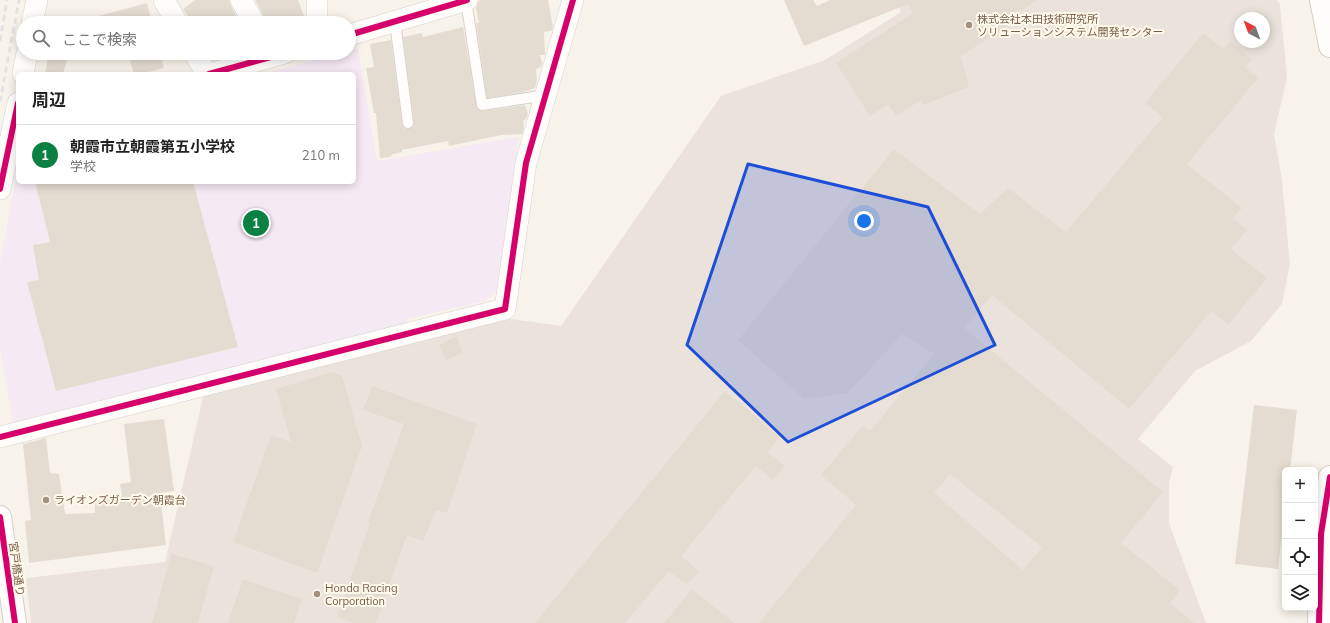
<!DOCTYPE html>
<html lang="ja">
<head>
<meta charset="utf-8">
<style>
	body { margin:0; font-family:Mulish,"Noto Sans JP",sans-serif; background:#f2f2f2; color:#222 }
	.controls { position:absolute; right:12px; bottom:12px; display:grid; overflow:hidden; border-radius:6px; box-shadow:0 2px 10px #0003 }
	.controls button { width:36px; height:36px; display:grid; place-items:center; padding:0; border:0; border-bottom:1px solid #e0e0e0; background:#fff; color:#222; font:20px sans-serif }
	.compass { position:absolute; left:1234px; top:12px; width:36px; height:36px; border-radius:50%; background:#fff; box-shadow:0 2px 10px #0003; rotate:319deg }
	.you { position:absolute; left:864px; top:221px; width:14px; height:14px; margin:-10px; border:3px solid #fff; border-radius:50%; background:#1a73e8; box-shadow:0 0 0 6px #1a73e833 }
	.badge { display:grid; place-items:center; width:26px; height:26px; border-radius:50%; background:#0b8043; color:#fff; font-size:13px; font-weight:700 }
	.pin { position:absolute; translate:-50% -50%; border:2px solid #fff; box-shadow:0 1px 4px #0006 }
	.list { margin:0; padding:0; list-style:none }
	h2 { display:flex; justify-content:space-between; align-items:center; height:52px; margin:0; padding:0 16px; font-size:17px }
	h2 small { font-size:13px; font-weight:400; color:#767676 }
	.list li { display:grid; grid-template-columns:26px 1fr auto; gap:12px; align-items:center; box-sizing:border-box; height:60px; padding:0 16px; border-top:1px solid #e0e0e0 }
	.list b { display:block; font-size:15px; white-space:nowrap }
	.list p { margin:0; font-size:13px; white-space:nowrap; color:#767676 }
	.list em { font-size:13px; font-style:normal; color:#767676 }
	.icon { flex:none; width:22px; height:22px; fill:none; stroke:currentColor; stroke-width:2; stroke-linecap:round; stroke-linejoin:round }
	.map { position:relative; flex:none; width:1330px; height:623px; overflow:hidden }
	.search { position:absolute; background:#fff; box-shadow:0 2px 10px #0003; left:16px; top:16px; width:340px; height:44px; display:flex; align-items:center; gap:10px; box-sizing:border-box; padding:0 14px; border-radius:22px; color:#767676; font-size:15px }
	.panel { position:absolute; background:#fff; box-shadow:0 2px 10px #0003; left:16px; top:72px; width:340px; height:112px; border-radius:6px }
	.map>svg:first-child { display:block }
	.industrial { fill:#ebe3db; fill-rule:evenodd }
	.education { fill:#f5e9f3 }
	.building { fill:#e4dcd1; fill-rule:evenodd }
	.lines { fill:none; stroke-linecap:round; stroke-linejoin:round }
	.lane-casing { stroke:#d7d0c8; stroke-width:12 }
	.street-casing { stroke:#d7d0c8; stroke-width:22 }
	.secondary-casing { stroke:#d6cfc5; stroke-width:24 }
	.lane { stroke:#fefdfc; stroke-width:10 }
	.street { stroke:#fefdfc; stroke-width:21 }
	.secondary { stroke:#fefdfc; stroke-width:22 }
	.rail { stroke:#e5e2e5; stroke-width:3; stroke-dasharray:6 4; stroke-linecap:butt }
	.cycleway-casing { stroke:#fff9ec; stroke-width:8 }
	.cycleway { stroke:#d6006c; stroke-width:6 }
	.marked { fill:#1d4ed8; fill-opacity:0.2; stroke:#1d4ed8; stroke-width:3; stroke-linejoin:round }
	.poi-dot { fill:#a49281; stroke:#fff9ec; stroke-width:1.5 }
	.labels { text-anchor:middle; stroke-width:4; stroke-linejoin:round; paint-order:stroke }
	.poi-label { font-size:11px; fill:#785d48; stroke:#fff9ec; text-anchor:start }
	.street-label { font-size:11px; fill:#785d48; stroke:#fff9ec }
</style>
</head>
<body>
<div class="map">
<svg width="1330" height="623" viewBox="0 0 1330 623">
	<rect width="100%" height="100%" fill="#f7f3ea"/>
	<path class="industrial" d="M895 0H1277L1280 4 1287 78 1274 134 1282 180 1290 264 1282 304 1251 341 1195 371 1138 439 1173 467 1169 483V523L1206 623H31L26 578 165 562 204 393 504 318 561 326 721 96 825 60 901 12ZM1240 18H1264V42H1240Z"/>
	<path class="education" d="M358 48 377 161 519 137 496 292 485 301 406 319V326L119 401 41 415 13 423 0 347V264L18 164V182H354V74H264L339 53H349V50Z"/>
	<path class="building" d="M195 0H229L231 6 240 23H193L183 9Z
		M255 0H298L304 16 297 18 299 23H266L264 17Z
		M479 0H548L553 27 551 31 544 32 545 53V55H540L542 63 541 67 536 69 537 81 535 88 523 92 487 98 476 23H479L476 8Z
		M784 0H813L817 6 830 0H1037L1017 13 1021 17 961 56 969 87 924 105 921 100 896 116 888 104 870 116 836 63 913 13 908 4 804 46Z
		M147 3 152 23H92L91 18Z
		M463 27 477 109 483 111 525 105 528 114 526 119 523 121 524 128 522 134 501 135 449 146 448 141 402 150V152L393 154 390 157 380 158 376 113H374L366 68 374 67 370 44 391 40 402 124 405 129H409L414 126V122L403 37 422 33 423 37Z
		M1203 33 1223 49 1231 42 1252 59 1245 67 1258 78 1187 164 1242 208 1233 218 1247 230 1231 249 1267 278 1228 325 1211 311 1129 409 992 295 964 328 1163 492 1121 543 1180 590 1170 603 1194 623H759L856 505 821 475 863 425 870 431 934 354 902 334 848 393 804 399 738 340 894 149 980 214 1008 188 1066 232 1163 117 1145 103ZM950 474 1042 547 1023 570 934 493Z
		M49 53H69L63 74H45Z
		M128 53H160L164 68 140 74H134Z
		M35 182H193L238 347 56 391 27 282 39 280 33 245 50 242Z
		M457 336 462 353 446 360 439 345Z
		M332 372 342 376 362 446 317 573 233 542 271 435 291 442 276 389Z
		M372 386 477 424 447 513 436 510 423 541 407 535 376 623H354L337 617 370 523 368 522 404 424 363 410Z
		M725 391 780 437 768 452 785 466 773 480 756 466 681 556 699 571 687 585 669 571 625 623H535Z
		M1254 405 1297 410 1290 470H1285V508L1278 569 1235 564Z
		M164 419 174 491 160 493 166 545 29 563 25 521 31 520 23 444 46 438 50 473 59 474 65 514 95 513V501L122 495 120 484 131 482 124 424Z
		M171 554 214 566 198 623H152Z
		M243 579 302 599 294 623H228Z
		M692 589 734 623H664Z"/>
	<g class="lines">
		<g class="lane-casing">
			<path id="lane" d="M466 0 482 105 546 95
				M395 22 408 123"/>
		</g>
		<g class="street-casing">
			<path id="street" d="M164 0 177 23
				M241 0 254 23
				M317 0V23
				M32 23 37 0
				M349 35 467 0
				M194 53 207 74
				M23 74 27 53
				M209 74 285 53
				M0 189 18 103
				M0 437 505 309 526 163 573 0"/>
		</g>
		<g class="secondary-casing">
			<path id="secondary" d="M1321 0 1330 46
				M0 517 15 623
				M1319 623 1321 534 1330 477"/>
		</g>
		<use href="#lane" class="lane"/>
		<use href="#street" class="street"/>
		<use href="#secondary" class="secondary"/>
		<path class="rail" d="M0 41 7 0
			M0 102 19 0"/>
		<g class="cycleway-casing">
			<path id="cycleway" d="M349 35 467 0
				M209 74 285 53
				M0 189 18 103
				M0 437 505 309 526 163 573 0
				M0 517 15 623
				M1319 623 1321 534 1330 477"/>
		</g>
		<use href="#cycleway" class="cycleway"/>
	</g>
	<path class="marked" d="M748 164 928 207 995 345 788 442 687 345Z"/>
	<g class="poi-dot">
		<circle cx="969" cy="25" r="4"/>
		<circle cx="46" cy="500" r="4"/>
		<circle cx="317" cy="594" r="4"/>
	</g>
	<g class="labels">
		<g class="poi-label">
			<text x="977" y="23">株式会社本田技術研究所<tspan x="977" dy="13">ソリューションシステム開発センター</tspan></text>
			<text x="54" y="504">ライオンズガーデン朝霞台</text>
			<text x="325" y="592">Honda Racing<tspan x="325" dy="13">Corporation</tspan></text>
		</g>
		<g class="street-label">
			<text transform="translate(17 569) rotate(82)" y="4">宮戸橋通り</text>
		</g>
	</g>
</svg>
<div class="controls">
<button>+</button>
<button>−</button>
<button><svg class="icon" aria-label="locate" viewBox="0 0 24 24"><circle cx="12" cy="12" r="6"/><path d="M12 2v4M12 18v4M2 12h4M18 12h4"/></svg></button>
<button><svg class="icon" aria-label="layers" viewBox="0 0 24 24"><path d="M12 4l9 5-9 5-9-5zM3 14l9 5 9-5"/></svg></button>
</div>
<svg class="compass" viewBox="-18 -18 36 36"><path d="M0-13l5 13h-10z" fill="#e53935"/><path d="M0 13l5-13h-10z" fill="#767676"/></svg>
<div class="you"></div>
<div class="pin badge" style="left:256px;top:223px">1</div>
<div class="search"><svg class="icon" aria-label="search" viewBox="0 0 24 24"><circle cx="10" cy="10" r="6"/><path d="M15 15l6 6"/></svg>ここで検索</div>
<section class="panel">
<h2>周辺<small></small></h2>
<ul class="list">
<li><span class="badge">1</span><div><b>朝霞市立朝霞第五小学校</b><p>学校</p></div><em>210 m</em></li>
</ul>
</section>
</div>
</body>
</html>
